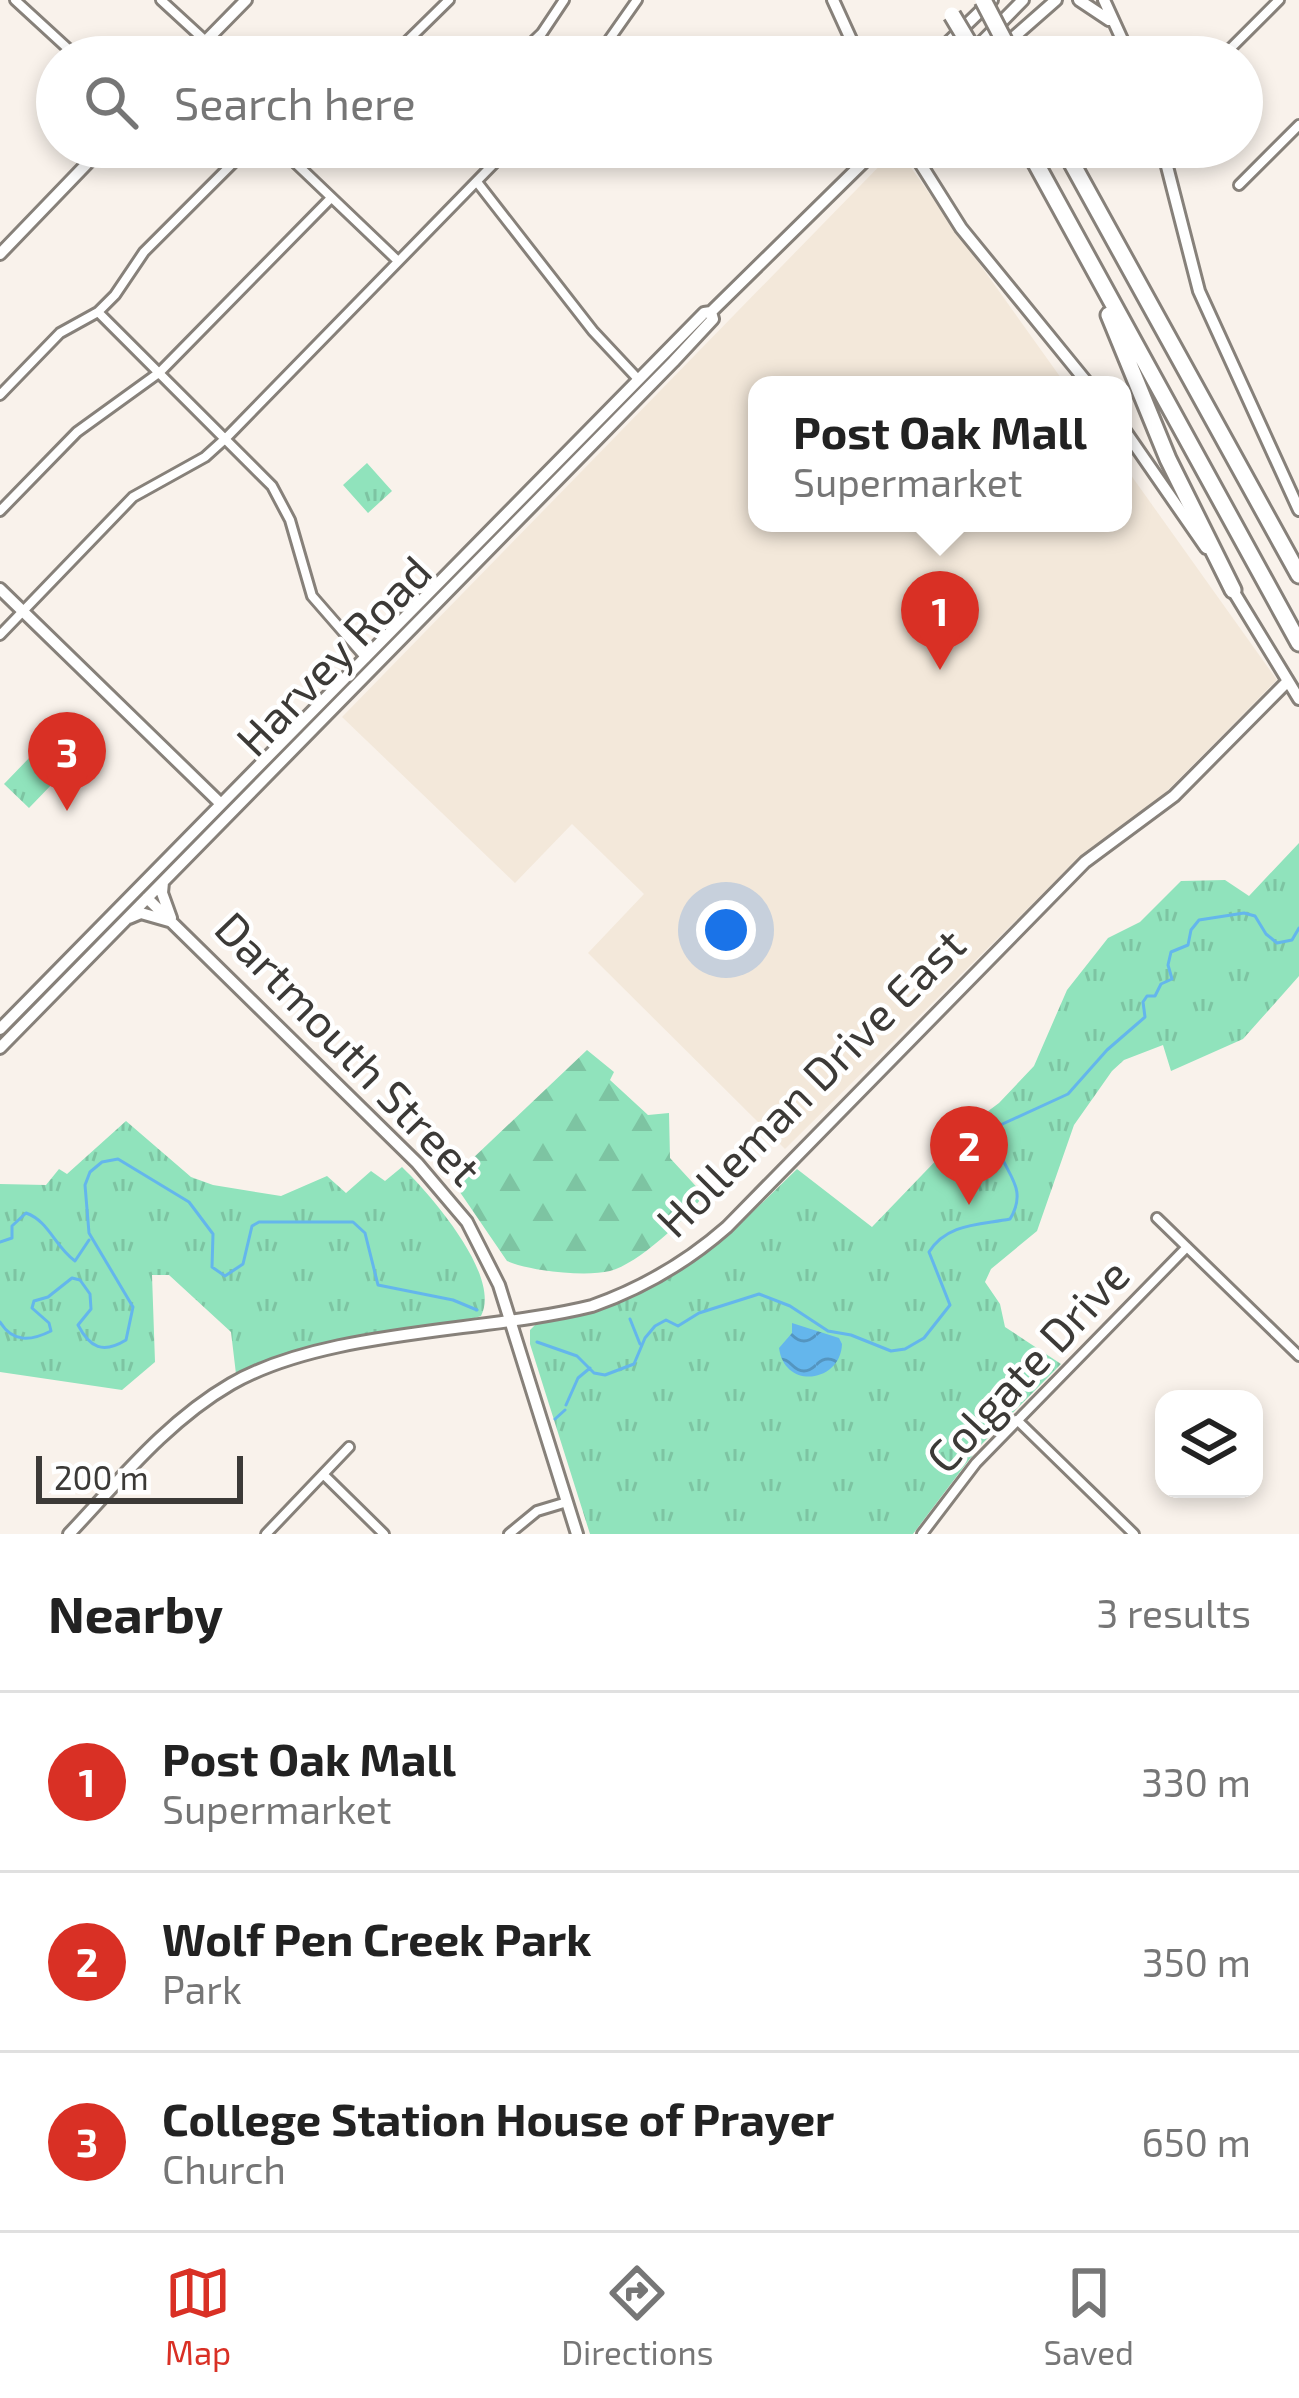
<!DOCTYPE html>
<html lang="en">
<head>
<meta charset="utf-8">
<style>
	body { margin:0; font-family:"Exo 2",sans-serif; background:#f6f6f6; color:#222 }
	.controls { position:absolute; right:36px; bottom:36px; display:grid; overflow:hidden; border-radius:24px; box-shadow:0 6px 18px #0003 }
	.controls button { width:108px; height:108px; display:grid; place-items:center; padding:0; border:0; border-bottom:3px solid #e0e0e0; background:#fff; color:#222; font:60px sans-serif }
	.scale { position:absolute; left:36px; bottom:30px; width:207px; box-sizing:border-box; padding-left:12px; border:6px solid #3c3a37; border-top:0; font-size:33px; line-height:42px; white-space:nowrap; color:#3c3a37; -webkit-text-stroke:9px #fff; paint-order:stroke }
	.you { position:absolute; left:726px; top:930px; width:42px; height:42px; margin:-30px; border:9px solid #fff; border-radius:50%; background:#1a73e8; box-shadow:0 0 0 18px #1a73e833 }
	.badge { display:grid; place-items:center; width:78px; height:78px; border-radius:50%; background:#d93025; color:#fff; font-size:39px; font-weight:700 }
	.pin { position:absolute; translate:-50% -99px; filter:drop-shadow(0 3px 6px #0008) }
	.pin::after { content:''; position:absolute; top:63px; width:42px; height:36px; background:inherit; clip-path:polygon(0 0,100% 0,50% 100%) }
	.popup { position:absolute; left:748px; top:376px; width:384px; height:156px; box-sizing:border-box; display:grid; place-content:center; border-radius:24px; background:#fff; filter:drop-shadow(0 3px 9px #0005); font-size:39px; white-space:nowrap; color:#767676 }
	.popup b { font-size:45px; color:#222 }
	.popup::after { content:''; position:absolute; left:50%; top:100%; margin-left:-24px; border:24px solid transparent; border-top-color:#fff }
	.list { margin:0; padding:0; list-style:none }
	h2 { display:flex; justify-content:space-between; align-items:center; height:156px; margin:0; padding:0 48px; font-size:51px }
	h2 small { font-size:39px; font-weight:400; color:#767676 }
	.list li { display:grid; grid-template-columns:78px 1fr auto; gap:36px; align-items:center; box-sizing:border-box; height:180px; padding:0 48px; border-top:3px solid #e0e0e0 }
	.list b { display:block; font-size:45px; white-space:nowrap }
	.list p { margin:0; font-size:39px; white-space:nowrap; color:#767676 }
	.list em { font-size:39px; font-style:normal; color:#767676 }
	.icon { flex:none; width:66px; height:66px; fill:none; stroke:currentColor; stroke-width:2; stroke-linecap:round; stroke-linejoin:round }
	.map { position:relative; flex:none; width:1299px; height:1534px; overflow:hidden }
	.search { position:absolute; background:#fff; box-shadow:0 6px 18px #0003; left:36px; right:36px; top:36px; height:132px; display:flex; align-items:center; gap:30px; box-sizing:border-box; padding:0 42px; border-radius:66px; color:#767676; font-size:45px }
	.sheet { height:696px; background:#fff }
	nav { display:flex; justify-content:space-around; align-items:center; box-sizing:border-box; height:168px; border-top:3px solid #e0e0e0; background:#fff; font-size:33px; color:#767676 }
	nav a { display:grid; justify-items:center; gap:6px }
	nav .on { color:#d93025 }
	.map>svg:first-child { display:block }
	.built { fill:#f3e8da }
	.forest { fill:url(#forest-firs) }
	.park { fill:url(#park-tufts) }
	.water { fill:url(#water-waves) }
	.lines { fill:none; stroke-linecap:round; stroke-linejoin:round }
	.stream { stroke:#64b6ec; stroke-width:3 }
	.street-casing { stroke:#87817a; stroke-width:14 }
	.secondary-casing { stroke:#87817a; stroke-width:16 }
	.highway-casing { stroke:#87817a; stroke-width:21 }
	.street { stroke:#fff; stroke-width:8 }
	.secondary { stroke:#fff; stroke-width:10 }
	.highway { stroke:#fff; stroke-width:15 }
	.highway-bridge-casing { stroke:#87817a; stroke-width:21; stroke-linecap:butt }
	.highway-bridge { stroke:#fff; stroke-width:15 }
	.labels { text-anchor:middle; stroke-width:9; stroke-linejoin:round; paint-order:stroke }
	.street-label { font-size:45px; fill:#3c3a37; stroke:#fff }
</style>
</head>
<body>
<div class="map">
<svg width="1299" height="1534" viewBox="0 0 1299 1534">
	<defs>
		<pattern id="forest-firs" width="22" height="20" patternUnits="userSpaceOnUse" patternTransform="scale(3)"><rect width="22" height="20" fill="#90e3bc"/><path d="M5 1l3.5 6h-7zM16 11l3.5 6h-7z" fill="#7dc4a2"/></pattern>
		<pattern id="park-tufts" width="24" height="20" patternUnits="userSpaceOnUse" patternTransform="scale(3)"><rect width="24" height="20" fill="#90e3bc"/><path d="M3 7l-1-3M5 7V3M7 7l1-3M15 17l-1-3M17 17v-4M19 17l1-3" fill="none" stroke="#7dc4a2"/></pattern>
		<pattern id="water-waves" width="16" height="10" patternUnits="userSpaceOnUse" patternTransform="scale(3)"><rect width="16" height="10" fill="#64b6ec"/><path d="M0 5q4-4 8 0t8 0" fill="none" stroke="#5495c0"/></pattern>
	</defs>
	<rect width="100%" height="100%" fill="#f9f2eb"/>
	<path class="built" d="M897 148 1066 385H757V523H1123V464L1277 680 1163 795 1084 853 785 1149 588 953 644 894 572 824 515 883 342 717Z"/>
	<path class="forest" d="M587 1050 614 1072 610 1080 648 1115 669 1113 670 1158 704 1195C687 1218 638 1264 610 1271 585 1277 530 1271 507 1261L451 1179Z"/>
	<path class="park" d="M367 463 392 491 368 513 343 485Z
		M31 756 56 780 29 808 4 784Z
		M1299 843V976L1243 1039 1171 1071 1163 1045 1124 1060 1112 1071 1074 1125 1037 1231 991 1269 985 1282 1000 1304 1005 1327 1061 1364 978 1448 913 1534H590L530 1344V1330L536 1324C560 1318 586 1314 610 1306 686 1278 741 1224 797 1169L872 1227 972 1123 999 1103 1034 1066 1067 990 1108 938 1140 922 1181 881 1225 880 1249 896Z
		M126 1121 191 1177 213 1185 281 1196 327 1176 346 1193 371 1171 385 1181 402 1167C430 1194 502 1276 481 1316L460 1323 272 1361 236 1374 231 1332 169 1275H152L155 1362 122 1390 0 1372V1184L46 1185 59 1169 67 1174Z"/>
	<path class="water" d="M792 1323 839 1338 842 1344C841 1382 785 1391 779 1348L792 1333Z"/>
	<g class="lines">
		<path class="stream" d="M0 1242 12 1238V1226L26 1213C49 1221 55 1247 75 1261L89 1240
			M630 1319 640 1344
			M0 1322C13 1343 31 1341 51 1331L49 1323 32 1308 34 1301 48 1297 72 1278 80 1280 90 1294 91 1309 78 1325C90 1348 103 1354 126 1340L133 1307 89 1233 85 1185 90 1172 102 1162 118 1159 189 1202 213 1234 212 1267 225 1276 243 1264 252 1226 259 1222H353L365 1233 378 1285 453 1300 477 1310
			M537 1342 577 1356 594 1373 605 1375 634 1364 645 1338 655 1326 666 1320 678 1326 699 1313 759 1294 790 1306 828 1331 851 1335 891 1351 905 1349 924 1338 950 1305 929 1252C947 1223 980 1225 1010 1219 1033 1181 993 1169 996 1127L1068 1094 1107 1050 1145 1017 1143 1002 1147 996H1155L1161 984 1172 979 1168 965 1171 952 1188 945 1191 930 1199 920 1244 913 1255 916 1266 934 1277 943 1292 940 1299 928
			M566 1405 578 1378 590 1368
			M555 1419 565 1410"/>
		<g class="street-casing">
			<path id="street" d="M15 0 77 57
				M161 0 223 57
				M391 57 449 0
				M517 57 542 33 564 0
				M597 57 637 0
				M1222 57 1279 0
				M477 182 593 331 638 379
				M1239 185 1299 125
				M98 312 272 486 290 520 312 596 366 658
				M0 395 60 333 98 312 115 295 144 252 239 157 256 147 286 154 398 261
				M0 511 77 432 160 372 331 198
				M0 635 133 497 205 457 226 438 510 147
				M1157 1218 1299 1356
				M1017 1420 1134 1534
				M324 1475 384 1534
				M266 1534 349 1447
				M509 1534 537 1511 567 1502
				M922 1534 976 1463 1187 1247"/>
		</g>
		<g class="secondary-casing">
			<path id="secondary" d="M833 0 859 57
				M1079 0 1109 20
				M1104 0 1130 57
				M190 57 246 0
				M933 57 992 0
				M967 57 1023 0
				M991 57 1056 0
				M910 147 961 228 1089 385
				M1162 147 1199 291 1299 510
				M0 254 103 147
				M1123 428 1206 548
				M1229 584 1299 699
				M0 589 221 804
				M163 882 162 893 171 918
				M147 898 417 1163 467 1222 499 1285 577 1534
				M129 918 141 913 169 921
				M0 1029 704 313 711 312 879 147
				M0 1048 673 362 713 319 711 312
				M69 1534C119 1481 167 1421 231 1384 327 1329 483 1333 592 1306 643 1288 686 1263 727 1227L1085 862 1174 796 1288 681"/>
		</g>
		<g class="highway-casing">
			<path id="highway" d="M1027 147 1299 643
				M1063 147 1299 575
				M1109 315 1168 459 1233 590"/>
		</g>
		<use href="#street" class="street"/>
		<use href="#secondary" class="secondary"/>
		<use href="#highway" class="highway"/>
		<g class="highway-bridge-casing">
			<path id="highway-bridge" d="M983 0 1012 56
				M952 15 977 57"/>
		</g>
		<use href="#highway-bridge" class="highway-bridge"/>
	</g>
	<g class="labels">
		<g class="street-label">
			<text transform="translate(334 656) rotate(-46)" y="16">Harvey Road</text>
			<text transform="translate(348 1049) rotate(46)" y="16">Dartmouth Street</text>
			<text transform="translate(811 1083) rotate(-45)" y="16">Holleman Drive East</text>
			<text transform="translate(1028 1366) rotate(-47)" y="16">Colgate Drive</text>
		</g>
	</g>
</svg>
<div class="controls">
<button><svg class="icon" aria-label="layers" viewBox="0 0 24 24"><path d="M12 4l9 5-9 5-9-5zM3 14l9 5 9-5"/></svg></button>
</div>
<div class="scale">200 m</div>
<div class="you"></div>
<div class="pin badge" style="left:940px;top:670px">1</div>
<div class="popup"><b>Post Oak Mall</b>Supermarket</div>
<div class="pin badge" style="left:969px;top:1205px">2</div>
<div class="pin badge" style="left:67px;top:811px">3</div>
<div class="search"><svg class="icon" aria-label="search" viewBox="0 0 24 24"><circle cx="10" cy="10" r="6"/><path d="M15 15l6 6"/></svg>Search here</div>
</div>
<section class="sheet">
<h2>Nearby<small>3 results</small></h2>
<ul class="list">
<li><span class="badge">1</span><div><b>Post Oak Mall</b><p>Supermarket</p></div><em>330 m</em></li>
<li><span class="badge">2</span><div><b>Wolf Pen Creek Park</b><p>Park</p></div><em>350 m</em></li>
<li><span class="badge">3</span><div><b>College Station House of Prayer</b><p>Church</p></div><em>650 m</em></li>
</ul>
</section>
<nav>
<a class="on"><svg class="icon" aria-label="map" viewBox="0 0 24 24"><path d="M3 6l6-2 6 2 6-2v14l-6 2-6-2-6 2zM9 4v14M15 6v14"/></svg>Map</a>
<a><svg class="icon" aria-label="directions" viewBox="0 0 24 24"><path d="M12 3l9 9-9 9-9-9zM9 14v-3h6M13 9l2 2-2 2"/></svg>Directions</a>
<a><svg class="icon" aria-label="saved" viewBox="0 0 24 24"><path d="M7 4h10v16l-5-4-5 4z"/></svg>Saved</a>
</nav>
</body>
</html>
